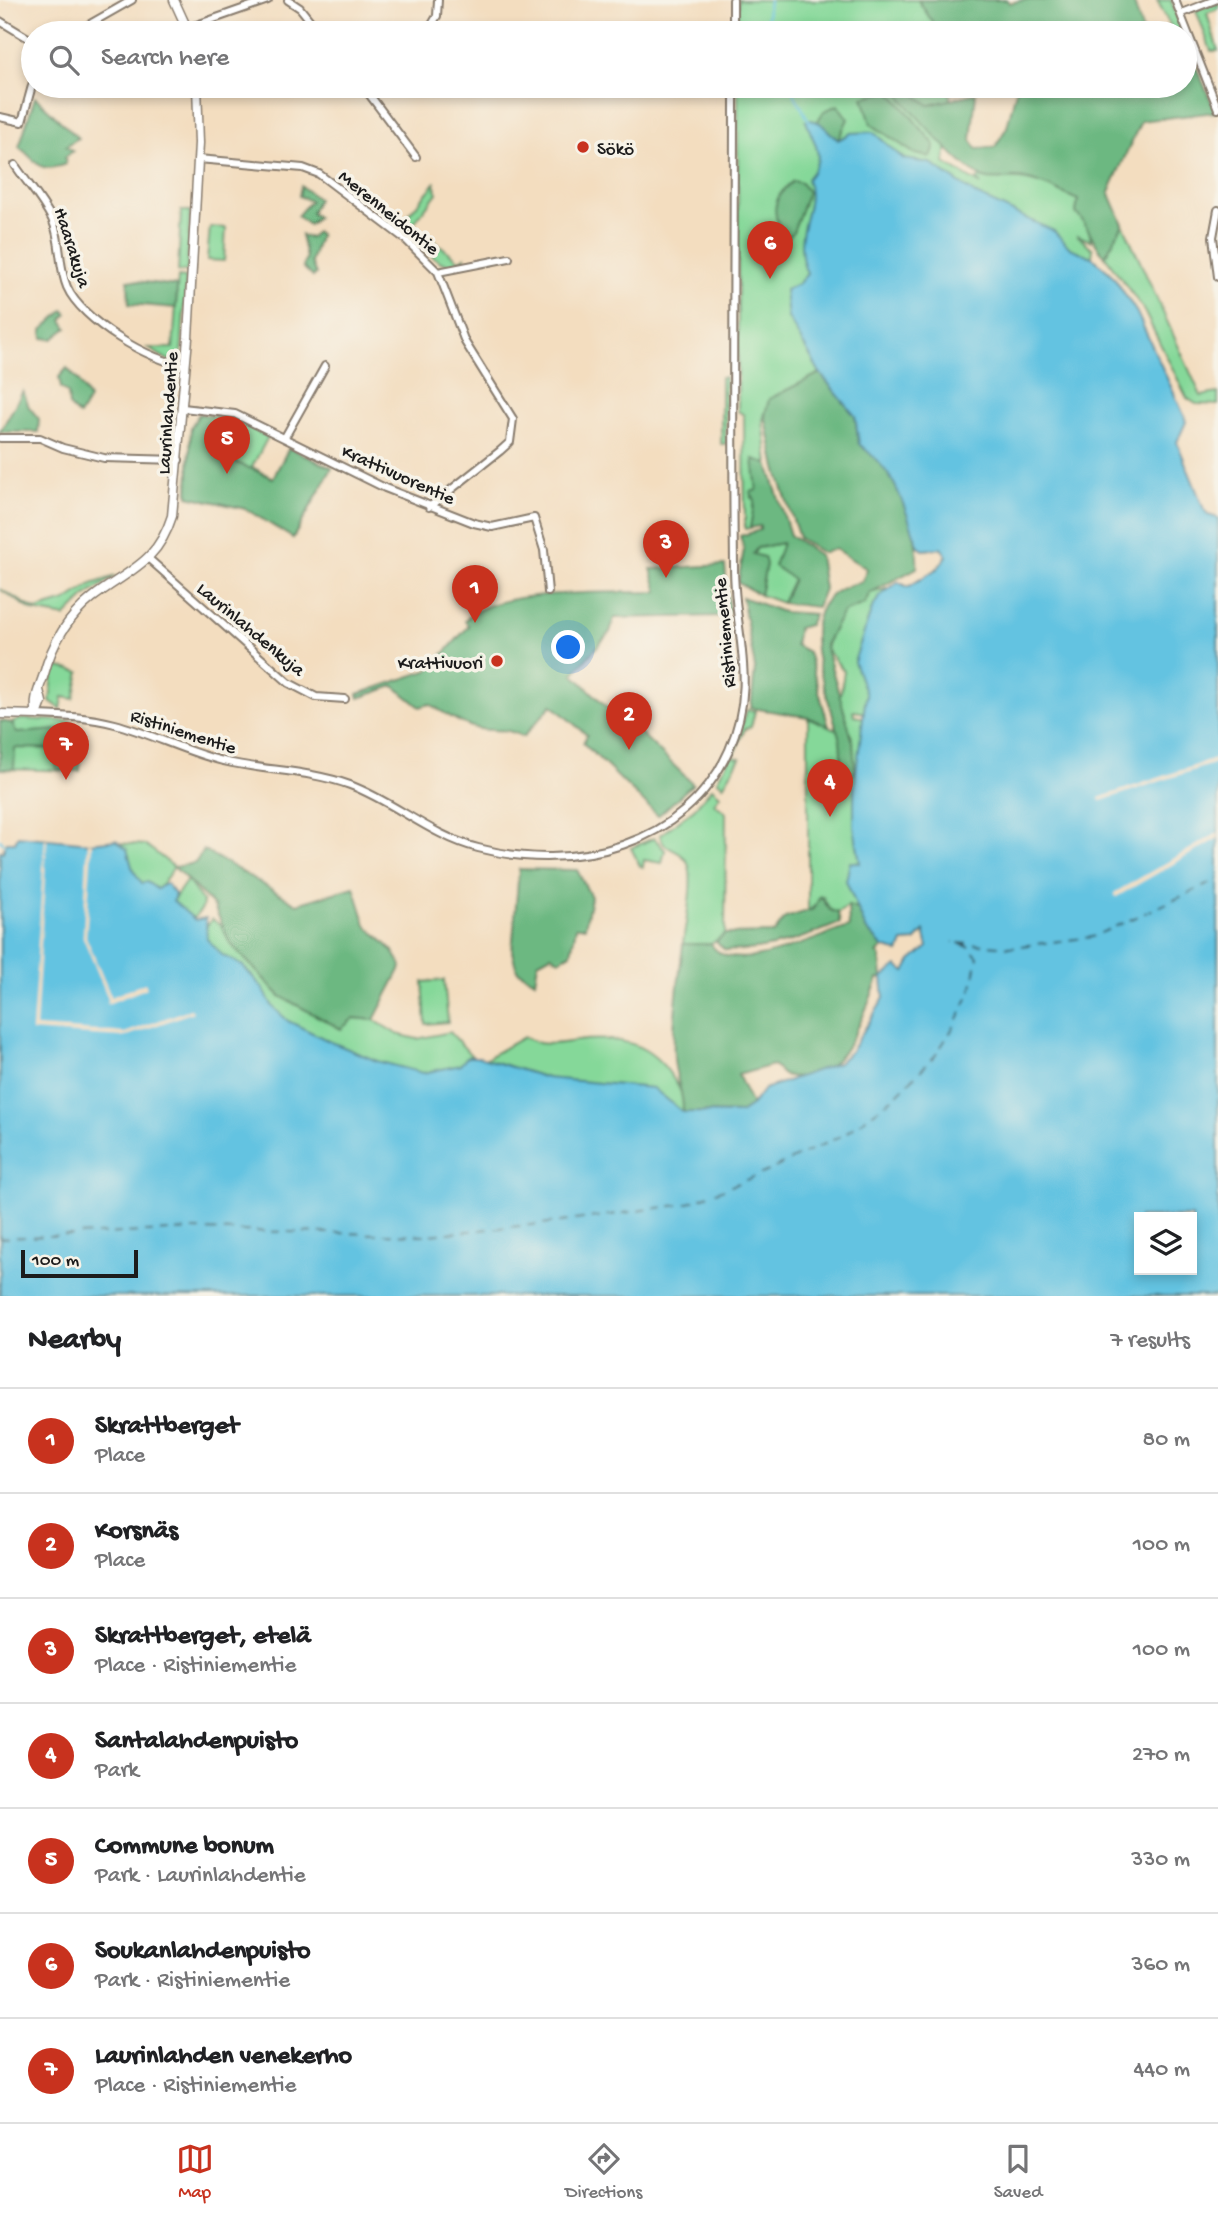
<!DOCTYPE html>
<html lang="en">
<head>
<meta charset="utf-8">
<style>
	body { margin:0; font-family:"Gochi Hand",sans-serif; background:#f2f2f2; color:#202124 }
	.controls { position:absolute; right:21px; bottom:21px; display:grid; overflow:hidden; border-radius:0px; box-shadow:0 4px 10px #0003 }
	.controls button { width:63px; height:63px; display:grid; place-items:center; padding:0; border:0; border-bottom:2px solid #e0e0e0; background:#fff; color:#202124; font:35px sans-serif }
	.scale { position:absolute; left:21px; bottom:18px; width:117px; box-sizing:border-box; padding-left:7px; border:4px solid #1c1c1c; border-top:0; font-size:19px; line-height:24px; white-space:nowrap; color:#1c1c1c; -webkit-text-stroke:5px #f7f3e8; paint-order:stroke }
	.you { position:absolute; left:569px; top:648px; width:24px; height:24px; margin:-18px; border:5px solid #fff; border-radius:50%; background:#1a73e8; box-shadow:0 0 0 10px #1a73e833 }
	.badge { display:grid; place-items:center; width:46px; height:46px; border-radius:50%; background:#c8321e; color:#fff; font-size:23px; font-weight:700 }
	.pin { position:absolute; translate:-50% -58px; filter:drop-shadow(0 2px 4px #0008) }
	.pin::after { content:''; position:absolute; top:37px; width:24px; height:21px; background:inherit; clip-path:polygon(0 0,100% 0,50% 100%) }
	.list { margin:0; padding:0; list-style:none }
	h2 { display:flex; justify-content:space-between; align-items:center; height:91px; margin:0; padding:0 28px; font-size:30px }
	h2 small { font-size:23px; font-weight:400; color:#757577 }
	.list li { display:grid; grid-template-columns:46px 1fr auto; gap:21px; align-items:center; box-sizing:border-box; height:105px; padding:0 28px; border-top:2px solid #e0e0e0 }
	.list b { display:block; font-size:26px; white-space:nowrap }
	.list p { margin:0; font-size:23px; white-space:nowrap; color:#757577 }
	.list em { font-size:23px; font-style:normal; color:#757577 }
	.icon { flex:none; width:38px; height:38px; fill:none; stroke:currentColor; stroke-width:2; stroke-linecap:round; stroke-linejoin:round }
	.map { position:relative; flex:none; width:1218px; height:1296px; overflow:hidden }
	.search { position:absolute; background:#fff; box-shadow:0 4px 10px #0003; left:21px; right:21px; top:21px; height:77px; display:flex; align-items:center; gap:18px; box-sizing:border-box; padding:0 24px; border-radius:38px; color:#757577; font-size:26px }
	.sheet { height:826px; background:#fff }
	nav { display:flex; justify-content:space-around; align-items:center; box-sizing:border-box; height:98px; border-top:2px solid #e0e0e0; background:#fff; font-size:19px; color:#757577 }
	nav a { display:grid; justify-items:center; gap:4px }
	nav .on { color:#c8321e }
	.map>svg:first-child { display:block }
	.green { fill:#85d899; stroke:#507a5a; stroke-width:2 }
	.forest { fill:#6cb881; stroke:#446a4e; stroke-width:2 }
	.water { fill:#63c3e1; stroke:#40707e; stroke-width:2; fill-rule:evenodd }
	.pier { fill:#f3ddbf }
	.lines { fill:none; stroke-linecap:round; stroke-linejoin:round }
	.stream { stroke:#63c3e1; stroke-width:2.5 }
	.ferry { stroke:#355661; stroke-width:2; stroke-dasharray:9 7; stroke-linecap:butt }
	.minor-casing { stroke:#887c6e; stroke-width:10 }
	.tertiary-casing { stroke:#887c6e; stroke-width:11 }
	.minor { stroke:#fff; stroke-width:6 }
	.tertiary { stroke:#fff; stroke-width:8 }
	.poi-dot { fill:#c8321e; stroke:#f7f3e8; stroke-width:2.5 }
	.labels { text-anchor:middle; stroke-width:7; stroke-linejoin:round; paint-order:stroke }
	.poi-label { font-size:19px; fill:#1c1c1c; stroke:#f7f3e8; text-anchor:start }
	.street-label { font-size:19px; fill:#1c1c1c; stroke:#f7f3e8 }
</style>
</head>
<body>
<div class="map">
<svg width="1218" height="1296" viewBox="0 0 1218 1296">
	<rect width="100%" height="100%" fill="#f7f3e8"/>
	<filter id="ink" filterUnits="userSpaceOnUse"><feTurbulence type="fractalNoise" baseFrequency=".0143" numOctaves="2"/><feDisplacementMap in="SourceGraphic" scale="14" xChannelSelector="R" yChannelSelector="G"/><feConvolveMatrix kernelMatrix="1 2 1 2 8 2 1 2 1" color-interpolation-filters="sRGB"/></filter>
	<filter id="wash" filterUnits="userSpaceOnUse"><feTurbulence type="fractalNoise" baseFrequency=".00686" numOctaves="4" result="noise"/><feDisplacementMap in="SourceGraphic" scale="28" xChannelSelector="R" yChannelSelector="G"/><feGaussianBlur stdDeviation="1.57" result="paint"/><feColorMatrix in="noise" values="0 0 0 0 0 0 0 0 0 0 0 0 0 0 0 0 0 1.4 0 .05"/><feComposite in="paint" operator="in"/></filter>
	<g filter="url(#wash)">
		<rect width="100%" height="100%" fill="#f3ddbf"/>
		<path class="green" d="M738 0H918L940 33H738Z
			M1157 0H1171L1183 33H1174Z
			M1218 2V9L1207 13 1218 51H1211L1196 10Z
			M738 86H951L945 163 981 185 977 180 980 177C994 181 1005 177 1019 179 1040 181 1060 192 1078 200L1076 213 1088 224 1091 241 1077 235 1093 249 1092 257 1113 276 1137 313 1010 415 881 715 853 711 854 716 877 720 927 943 924 932 915 941 903 942 899 952 883 947 849 906 838 913 830 910 823 897 808 912V717L850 735 837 695 841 692 844 671 826 649 832 628 843 612 864 604 870 593 893 587 898 582 908 587 938 568 947 555 941 548 923 550 918 545 893 478 766 410 763 420 768 464 754 459 757 491 751 497 755 500 750 528 745 529 744 415 738 411Z
			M435 183 437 193 410 228 404 223 397 224 363 199V195L378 200 404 220Z
			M181 211H190L187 271 178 272Z
			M1123 224 1201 396 1218 393V405L1196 404 1187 398 1143 309 1105 256Z
			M210 227 226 228 224 261 207 260Z
			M417 227 460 261 465 257V262C444 273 429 253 413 239Z
			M178 277 186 278 181 358 178 361 168 360 148 348H173Z
			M725 377 726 444H721V377Z
			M199 414 241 423 268 437 252 467 273 478 289 448 332 468 293 538 246 509 188 496 191 427Z
			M782 543 794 578 782 603 760 595 766 564 753 555 757 548Z
			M116 576 86 596 65 617 33 611 0 589 36 610 66 601 92 584Z
			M54 666 80 672 74 699 63 697 61 709 50 701Z
			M747 710 755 711 751 727 745 729 733 756 740 758 723 786 717 780 731 755Z
			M21 719 71 721 82 732 80 771 0 769V721L12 723Z
			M712 788 720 795 714 803 726 813 725 934 711 944H683C685 924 696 877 687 861 679 848 663 851 660 835L694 809Z
			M654 838 665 850 662 863 644 860 643 867 640 866 631 848Z
			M117 843 146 845 174 867 145 908Z
			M187 880 203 902 202 909 190 922 167 909Z
			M212 919 223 927 230 943 280 996 341 1028 354 1018 374 1020 397 1034 417 1039 450 1032 472 1056 467 1057 448 1087 326 1062 199 937Z
			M444 980 448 1022 426 1024 423 982Z
			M524 1037C542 1047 555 1044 576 1041 627 1035 658 1045 682 1094 685 1102 683 1112 685 1120L485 1059Z"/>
		<path class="forest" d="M918 0H1008L1010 3 1024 0H1133L1143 32 1147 33H940Z
			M1185 42 1216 112 1141 121 1109 192 1123 224 1105 256C1091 242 1090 226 1076 213L1078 200C1059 192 1037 179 1016 178 1005 178 995 182 984 178 963 171 907 106 892 86H905L929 105 976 93 971 140 977 149 995 147 1007 127 1017 86H1185Z
			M890 91 935 145 931 157 915 154 871 124 863 97Z
			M35 97 78 138 66 146 73 151 65 157 66 164C37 174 40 163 19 147Z
			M838 105 848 119 838 140 817 122 824 111Z
			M793 181 801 183 808 192 793 232 787 239C770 216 771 198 793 181Z
			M301 186 318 199 311 213 317 217 309 225 297 216 310 201 299 196Z
			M316 232 320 234 311 262 316 274 313 277 303 267 306 258 301 235 310 238Z
			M128 280 177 286 176 308 129 304Z
			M64 310 67 314 62 320 67 328 53 339 43 338 42 330Z
			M67 368 78 380 89 399 79 416 69 406 68 393 61 388 59 377Z
			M820 373 855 416 859 444C868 450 878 457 884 465 904 491 919 535 917 568L870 593 864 604 843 612 825 645 853 742 855 770 850 781 844 779C840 767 842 754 840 741 829 690 779 598 862 582L867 569 835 549 822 553 799 538 776 468 765 415 769 399Z
			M23 391 29 407 39 419 38 432H0Z
			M199 414 222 417 223 457 273 478 289 448 332 468 293 538 246 509 188 496 191 427Z
			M753 459 768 464 790 535 819 555 824 589 817 607 782 603 793 579 774 566 782 543 757 548 753 554 764 557 766 564 760 595 738 583 744 549 740 536 760 530V526L750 528 755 500 750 492 757 490Z
			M725 565 729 612 725 616 614 618 610 632 573 674 615 715 621 714 693 784 658 816 583 743 587 735 552 705 523 737C508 727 497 732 480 729 462 726 444 712 429 704L420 707 394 686 359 698 358 694 429 670 469 626 465 621C489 587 615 593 658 592L651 569Z
			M742 597 783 612 814 614 809 625 798 628 795 645 808 652 829 727 808 717 751 708 755 668Z
			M0 721 12 723 17 733 70 729 81 737 80 771 56 770 57 749 15 748 14 769H0Z
			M204 850 297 904 354 887 366 925 392 950 402 966 374 1020 354 1018 341 1029 280 996 230 943 214 906 174 867 195 863Z
			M519 869 577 870 591 897 585 927H576L571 953 559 960 551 955 538 962 535 981 517 970 512 952Z
			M820 896 830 910 838 913 840 923C804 938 764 953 725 950L716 942 725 934 774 933 785 918 814 909Z
			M848 906 861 910 866 929 883 947 877 953 880 955 882 978 878 979C864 1013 848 1070 805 1077 798 1078 789 1076 783 1075L773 1065 738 1075 752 1105 740 1113 683 1112C684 1093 675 1078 674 1059 672 1021 679 982 683 944H711C733 980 818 935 849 927Z"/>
		<path class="water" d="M811 120 820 123 838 140 851 133 873 132 904 159 930 163 978 196 1054 231 1070 248 1092 257 1113 276 1137 313 1184 415 1186 422 1177 442 1204 509 1208 515 1218 518V1296H0V851L3 852 6 842H15L18 836 90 843 116 840 127 849 133 870 142 883 147 882 157 889 166 883 175 894 173 901 195 920 206 918 207 939 222 955 242 965 262 987 273 1007 288 1021 329 1041 377 1061 423 1073 460 1065 467 1057H479L547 1078 653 1088 683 1112 740 1113 752 1105 764 1089 838 1063 851 1051 884 998 882 978 897 966 905 972 911 961 928 947 924 931 915 941 903 942 899 952 883 947 866 929 846 881 850 862 860 863 854 827V788L866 695 854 662 872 608 880 596 898 582 908 587 938 568 947 556 941 548 923 550 918 545C901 499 898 475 859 444L855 416 820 373 788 318 785 290 798 284 807 274C789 231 819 209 807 179 827 155 815 147 806 121ZM1139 1217H1192V1270H1139Z"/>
		<path class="pier" d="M1218 758V762L1100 801 1099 798Z
			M1218 833V838L1116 897 1114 893Z
			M45 839H47L36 1027 125 1033 191 1009 193 1012 124 1037 32 1031Z
			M88 842 92 843 86 937 111 997 145 983 147 988 107 1004 108 998 83 937Z"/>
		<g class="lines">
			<path class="stream" d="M765 33 769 0
				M790 86 810 123
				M0 840 5 845"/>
			<path class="ferry" d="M958 943 1012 947 1092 937 1218 880
				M0 1238 194 1230 428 1235 561 1222 686 1204 766 1172 843 1135 892 1099 935 1056 955 1025 971 992 978 957 969 947 953 942"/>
		</g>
	</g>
	<g filter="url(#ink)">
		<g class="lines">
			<g class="minor-casing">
				<path id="minor" d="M288 0 300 8 320 33
					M1175 0 1218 109
					M1182 13 1215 0
					M0 21 33 41
					M188 28 268 0
					M74 33 132 0
					M427 33 437 16 438 0
					M733 33V0
					M363 86 416 157
					M0 117 22 122 33 82
					M198 159 303 168 319 174 405 239 438 272 465 342 513 419 510 442 500 451 429 507
					M15 165C27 183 42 199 52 219 62 241 58 266 67 287 81 320 151 363 186 365
					M1218 210 1213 237 1218 277
					M438 272 509 258
					M183 408 235 414 385 488 474 523 492 527 534 518 544 550 548 592
					M285 437 325 366
					M0 438H40L63 448 104 458 179 460
					M149 559 289 683 316 697 345 699
					M37 715C63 716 89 717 115 724 152 734 186 752 223 761 265 771 309 770 350 785 395 802 431 836 478 848 573 873 686 847 729 750 759 680 734 636 734 566 732 406 734 246 734 86"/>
			</g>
			<g class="tertiary-casing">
				<path id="tertiary" d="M174 0 189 33
					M0 714 37 715
					M37 715C33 698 39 690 44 674 52 644 67 618 92 598 128 570 157 564 172 516L188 338 199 143 197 86
					M37 715 42 702 39 690"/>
			</g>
			<use href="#minor" class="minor"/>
			<use href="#tertiary" class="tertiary"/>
		</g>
	</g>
	<g class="poi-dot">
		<circle cx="583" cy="147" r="7"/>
		<circle cx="497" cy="661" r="7"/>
	</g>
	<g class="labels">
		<g class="poi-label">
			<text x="597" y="154">Sökö</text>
			<text x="483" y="668" text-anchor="end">Krattivuori</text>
		</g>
		<g class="street-label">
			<text transform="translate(390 211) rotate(39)" y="7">Merenneidontie</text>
			<text transform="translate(74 247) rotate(72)" y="7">Haarakuja</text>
			<text transform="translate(166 413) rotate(-86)" y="7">Laurinlahdentie</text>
			<text transform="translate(399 473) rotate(24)" y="7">Krattivuorentie</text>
			<text transform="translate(252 628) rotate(40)" y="7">Laurinlahdenkuja</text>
			<text transform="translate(723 633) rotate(-95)" y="7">Ristiniementie</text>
			<text transform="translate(184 730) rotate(18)" y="7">Ristiniementie</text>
		</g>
	</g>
</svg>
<div class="controls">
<button><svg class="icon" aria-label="layers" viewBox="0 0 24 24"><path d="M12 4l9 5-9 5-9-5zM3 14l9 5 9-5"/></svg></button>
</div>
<div class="scale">100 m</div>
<div class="you"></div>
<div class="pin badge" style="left:475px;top:623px">1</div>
<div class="pin badge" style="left:629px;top:750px">2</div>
<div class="pin badge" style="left:666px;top:578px">3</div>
<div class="pin badge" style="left:830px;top:817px">4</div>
<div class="pin badge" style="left:227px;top:474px">5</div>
<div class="pin badge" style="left:770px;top:279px">6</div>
<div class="pin badge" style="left:66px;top:780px">7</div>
<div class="search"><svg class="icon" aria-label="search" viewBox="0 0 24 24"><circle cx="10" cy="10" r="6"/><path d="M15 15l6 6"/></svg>Search here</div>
</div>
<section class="sheet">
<h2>Nearby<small>7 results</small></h2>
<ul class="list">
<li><span class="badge">1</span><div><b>Skrattberget</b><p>Place</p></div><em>80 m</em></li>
<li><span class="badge">2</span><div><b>Korsnäs</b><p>Place</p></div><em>100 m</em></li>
<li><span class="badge">3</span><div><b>Skrattberget, etelä</b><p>Place · Ristiniementie</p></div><em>100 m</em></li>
<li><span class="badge">4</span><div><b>Santalahdenpuisto</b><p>Park</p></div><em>270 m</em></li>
<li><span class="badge">5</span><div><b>Commune bonum</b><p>Park · Laurinlahdentie</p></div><em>330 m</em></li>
<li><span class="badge">6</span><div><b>Soukanlahdenpuisto</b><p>Park · Ristiniementie</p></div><em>360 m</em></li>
<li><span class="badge">7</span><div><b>Laurinlahden venekerho</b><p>Place · Ristiniementie</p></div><em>440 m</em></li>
</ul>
</section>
<nav>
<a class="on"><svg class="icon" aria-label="map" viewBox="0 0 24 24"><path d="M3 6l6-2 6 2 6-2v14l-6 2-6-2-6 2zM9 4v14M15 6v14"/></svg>Map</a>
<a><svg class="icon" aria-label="directions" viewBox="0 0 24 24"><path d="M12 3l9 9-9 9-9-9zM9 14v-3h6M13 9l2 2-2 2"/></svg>Directions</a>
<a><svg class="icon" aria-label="saved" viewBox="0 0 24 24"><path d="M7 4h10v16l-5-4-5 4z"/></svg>Saved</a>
</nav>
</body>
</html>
